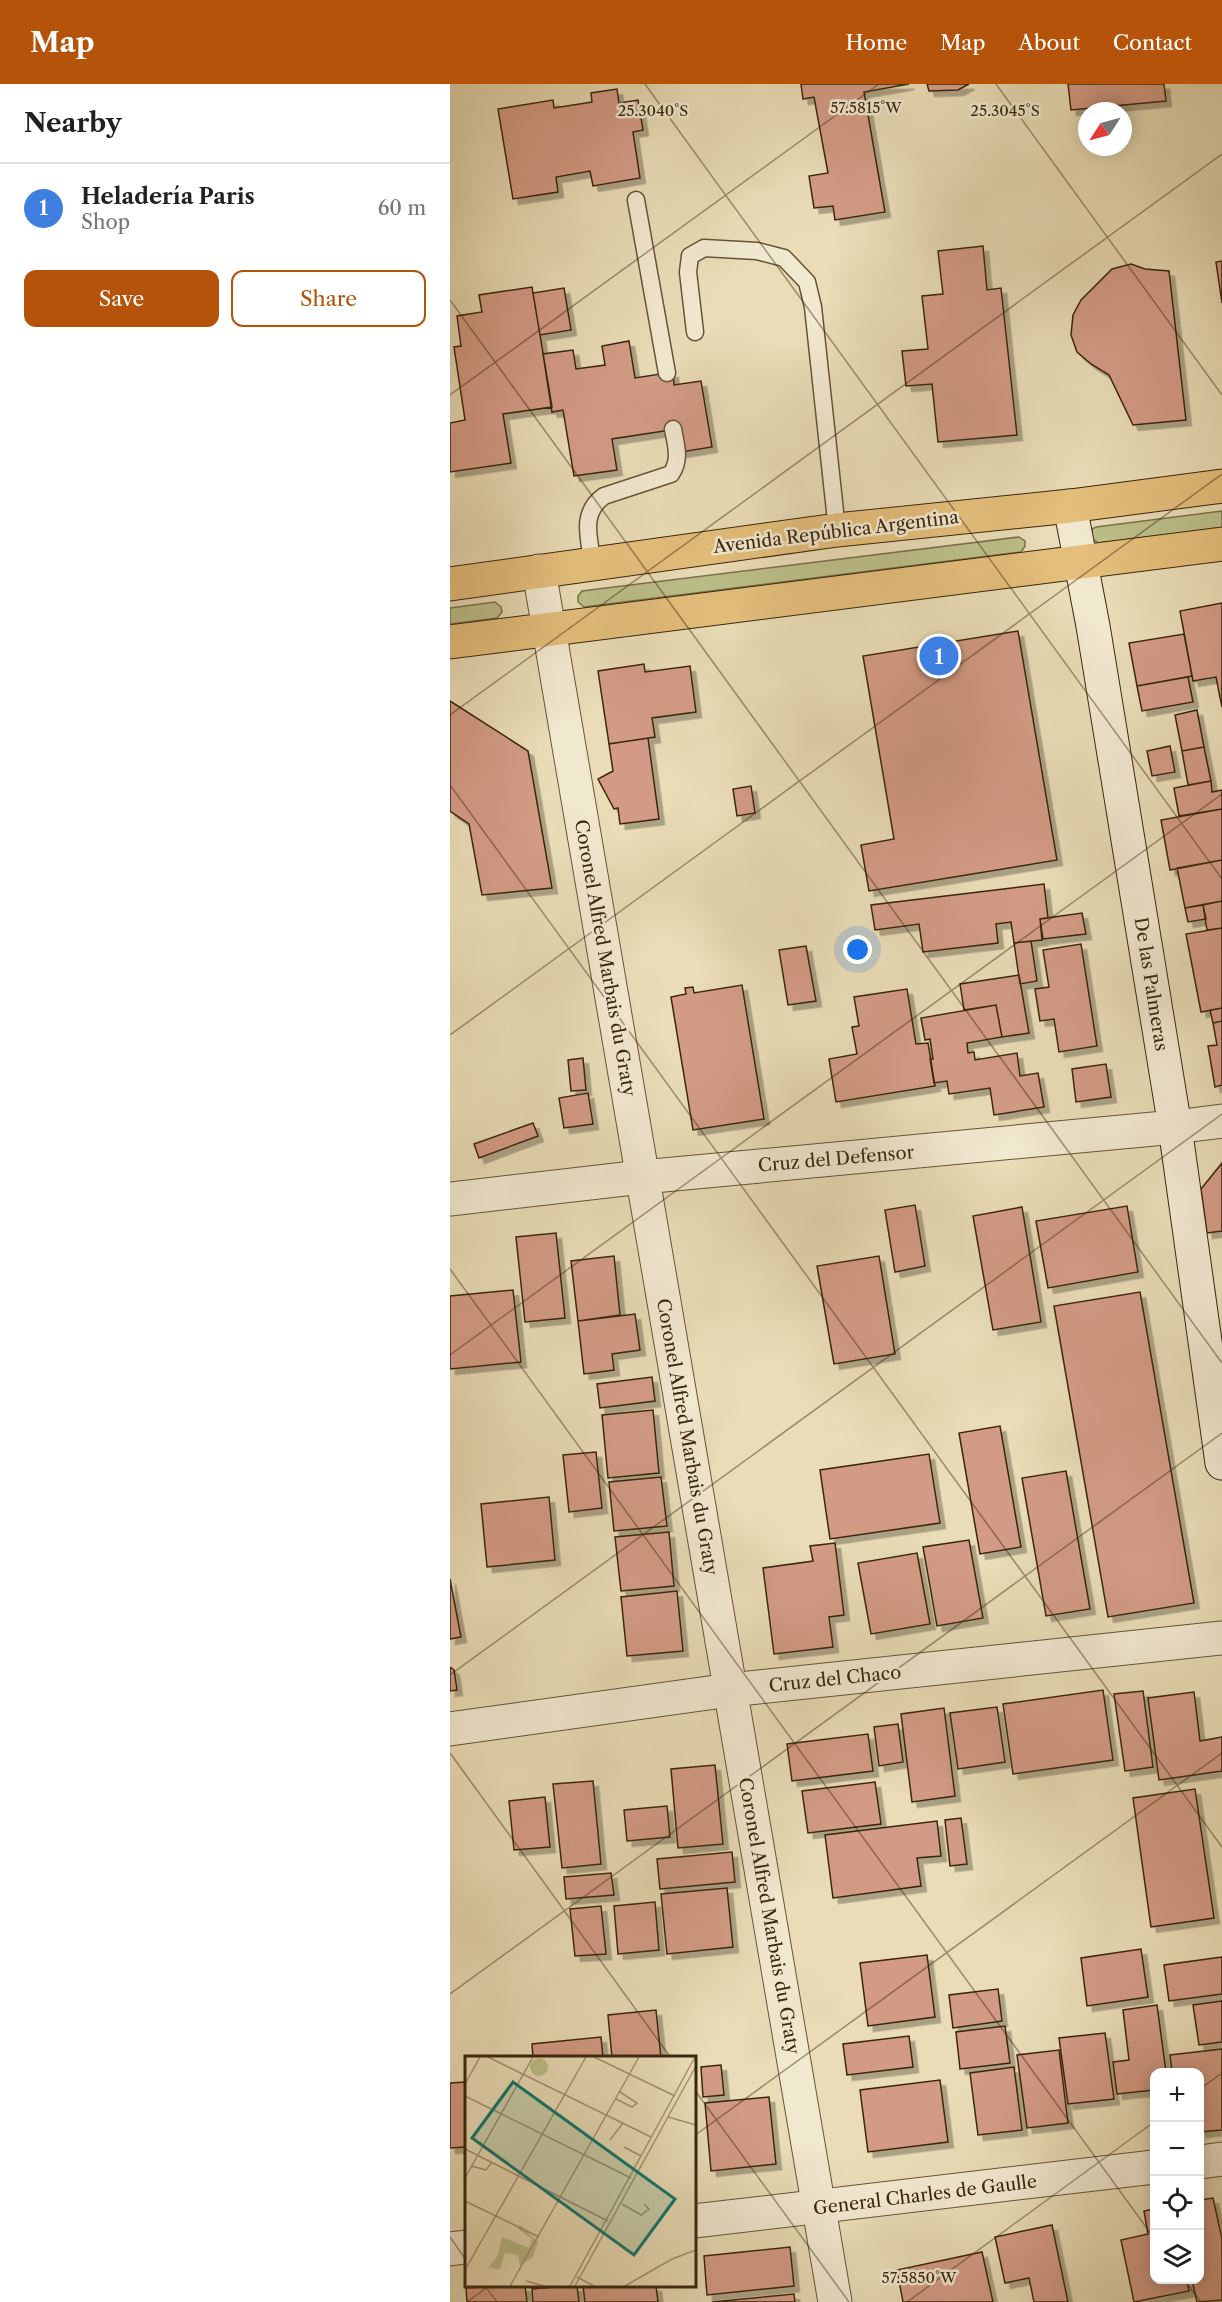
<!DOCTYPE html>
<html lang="en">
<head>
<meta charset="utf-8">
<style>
	body { margin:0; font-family:"Libre Caslon Text",serif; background:#f2f2f2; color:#202124 }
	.controls { position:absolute; right:18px; bottom:18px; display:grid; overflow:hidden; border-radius:12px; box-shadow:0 3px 15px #0003 }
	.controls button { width:54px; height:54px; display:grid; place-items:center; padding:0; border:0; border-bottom:2px solid #e0e0e0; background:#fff; color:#202124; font:30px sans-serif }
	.compass { position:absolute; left:628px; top:18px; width:54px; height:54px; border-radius:50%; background:#fff; box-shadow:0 3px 15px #0003; rotate:234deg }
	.you { position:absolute; left:408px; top:866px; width:21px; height:21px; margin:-15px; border:4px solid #fff; border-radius:50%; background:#1a73e8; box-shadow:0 0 0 9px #1a73e833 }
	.badge { display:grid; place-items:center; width:39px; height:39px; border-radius:50%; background:#b45309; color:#fff; font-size:20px; font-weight:700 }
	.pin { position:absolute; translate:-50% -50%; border:3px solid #fff; box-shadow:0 2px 6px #0006 }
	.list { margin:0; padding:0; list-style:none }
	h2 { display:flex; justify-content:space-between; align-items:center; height:78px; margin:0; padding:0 24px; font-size:26px }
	h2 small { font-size:20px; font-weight:400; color:#757577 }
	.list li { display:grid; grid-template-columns:39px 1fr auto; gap:18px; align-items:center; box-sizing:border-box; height:90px; padding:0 24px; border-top:2px solid #e0e0e0 }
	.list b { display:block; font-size:22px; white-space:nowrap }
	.list p { margin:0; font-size:20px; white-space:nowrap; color:#757577 }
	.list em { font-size:20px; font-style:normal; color:#757577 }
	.actions { display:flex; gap:12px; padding:18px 24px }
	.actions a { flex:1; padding:14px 0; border:2px solid #b45309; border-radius:12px; text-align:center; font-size:21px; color:#b45309 }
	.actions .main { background:#b45309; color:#fff }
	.icon { flex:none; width:33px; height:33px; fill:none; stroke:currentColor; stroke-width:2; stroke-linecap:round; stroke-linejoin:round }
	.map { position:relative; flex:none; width:772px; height:2218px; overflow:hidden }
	header { display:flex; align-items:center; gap:36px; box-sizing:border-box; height:84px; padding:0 30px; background:#b45309; color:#fff }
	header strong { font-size:28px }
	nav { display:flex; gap:33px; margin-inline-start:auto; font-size:21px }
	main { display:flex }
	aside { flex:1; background:#fff }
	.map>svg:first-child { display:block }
	.green { fill:#bcbf89; stroke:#7b724b; stroke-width:1.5 }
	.building { fill:#d39b85; stroke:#3a260d; stroke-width:1.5; filter:url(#shadow) }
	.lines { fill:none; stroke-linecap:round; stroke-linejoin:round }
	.service-casing { stroke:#665437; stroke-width:19 }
	.minor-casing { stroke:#665437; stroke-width:35 }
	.tertiary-casing { stroke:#665437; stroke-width:35 }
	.secondary-casing { stroke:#3a260d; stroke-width:35 }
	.trunk-casing { stroke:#3a260d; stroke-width:35 }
	.service { stroke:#f1e8d0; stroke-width:16 }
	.minor { stroke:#f1e8d0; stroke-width:33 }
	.tertiary { stroke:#f1e8d0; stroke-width:33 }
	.secondary { stroke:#f1e8d0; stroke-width:33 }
	.trunk { stroke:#e4be7b; stroke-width:33 }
	.ticks { fill:none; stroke:#3a260d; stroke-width:1.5; stroke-opacity:0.45 }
	.labels { text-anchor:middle; stroke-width:5; stroke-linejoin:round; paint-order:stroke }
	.street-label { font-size:18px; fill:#3a260d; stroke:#f1e8d0 }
	.inset-road { fill:none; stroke:#a39372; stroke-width:1.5 }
	.view { fill:#0f766e; fill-opacity:0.15; stroke:#0f766e; stroke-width:3 }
	.inset-edge { fill:none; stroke:#3a260d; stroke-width:3 }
	.ticks-label { font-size:15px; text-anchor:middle; fill:#3a260d; stroke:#f1e8d0; stroke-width:5; stroke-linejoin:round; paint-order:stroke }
</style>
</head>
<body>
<header>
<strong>Map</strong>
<nav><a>Home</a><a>Map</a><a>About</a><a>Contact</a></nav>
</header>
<main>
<aside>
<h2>Nearby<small></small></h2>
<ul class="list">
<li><span class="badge" style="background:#3f7fe0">1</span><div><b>Heladería Paris</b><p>Shop</p></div><em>60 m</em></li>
</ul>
<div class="actions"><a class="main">Save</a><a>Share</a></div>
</aside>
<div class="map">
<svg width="772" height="2218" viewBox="0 0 772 2218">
	<defs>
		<filter id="shadow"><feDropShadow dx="5.5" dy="5.5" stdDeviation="0" flood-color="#0004"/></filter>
	</defs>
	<rect width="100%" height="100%" fill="#e9dcb6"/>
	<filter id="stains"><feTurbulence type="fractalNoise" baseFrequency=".00333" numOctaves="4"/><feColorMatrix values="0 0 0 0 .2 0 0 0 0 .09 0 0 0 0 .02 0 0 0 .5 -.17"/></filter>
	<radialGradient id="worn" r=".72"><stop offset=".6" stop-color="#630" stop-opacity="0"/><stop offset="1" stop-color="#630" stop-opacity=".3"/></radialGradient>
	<path class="green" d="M772 427V444L648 459 641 453 642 445 646 443Z
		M569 453 575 457V462L571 468 134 523 128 518V512L132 507Z
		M45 518 51 523 52 528 47 534 0 540V524Z"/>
	<path class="building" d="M351 0H459L414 8 435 128 385 136 383 122 364 124 359 92 378 89 364 13 353 15Z
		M477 0H519L508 6 479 7Z
		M618 0H714L716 17 621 26Z
		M167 5 169 19 188 16 193 46 183 48 190 94 143 102 140 87 106 93 108 108 63 115 48 25 103 16 104 24 142 18 141 9Z
		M533 162 537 206 551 204 567 351 488 358 482 300 456 302 452 267 478 265 472 212 493 210 488 167Z
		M772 177V219L766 178Z
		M681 180 695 185 719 187 736 336 683 341 659 291 641 280 627 268 621 251 623 231 631 216 662 185Z
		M82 203 102 323 53 330 61 379 0 388V339L15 336 4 263 11 262 7 232 32 228 29 211Z
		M114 204 121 246 90 251 83 209Z
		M179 257 185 294 223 288 224 301 251 297 262 363 231 368 227 345 162 355 167 386 124 392 113 326 102 328 93 270 123 266 126 285 155 281 152 262Z
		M772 519V623L766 593 743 597 730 527Z
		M568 547 607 776 419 807 411 761 444 755 413 572Z
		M734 550 742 592 687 602 679 559Z
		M194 580 195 588 240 582 246 628 202 634 205 653 159 660 148 587Z
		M738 593 743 618 692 627 687 602Z
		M0 617 78 667 102 804 32 811 19 740 0 727Z
		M747 626 754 663 732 667 725 631Z
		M198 654 209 735 170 740 168 724 164 725 148 695 163 687 159 660Z
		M720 662 725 688 702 692 697 667Z
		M754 663 761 697 738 701 732 667Z
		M761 697 762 708 772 706V725L729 732 724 704Z
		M301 702 305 729 287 732 283 705Z
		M772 725V776L720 786 711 736Z
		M772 776V817L735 824 727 784Z
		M594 800 598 834 590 835 592 856 564 859 561 838 546 840 548 859 473 868 469 840 425 846 421 821Z
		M772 817V844L757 846 753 821Z
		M753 821 756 835 738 838 735 824Z
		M632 829 636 850 593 855 590 835Z
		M772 844V924L751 928 736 850Z
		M581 857 587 897 570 900 564 859Z
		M631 860 647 962 609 968 604 935 590 937 585 905 599 903 593 866Z
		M356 862 366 917 338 921 329 866Z
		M569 891 579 949 552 953 546 921 514 926 510 900Z
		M292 901 314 1035 243 1046 221 913 236 910 235 904 243 903 244 909Z
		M457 905 466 960 478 959 485 1002 386 1018 379 975 407 970 402 943 409 942 404 913Z
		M546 921 552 953 517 959 518 969 524 968 525 976 567 969 570 992 588 989 594 1023 544 1031 540 1004 499 1010 497 997 484 999 480 975H483L480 955 475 956 471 934Z
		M772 924V937L763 939 760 926Z
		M772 937V1001L765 1003 758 962 767 961 763 939Z
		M133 974 136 1006 121 1007 118 976Z
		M656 980 661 1013 626 1018 622 985Z
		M138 1009 143 1040 114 1044 109 1014Z
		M83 1039 88 1052 29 1074 24 1060Z
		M772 1079V1147L757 1149 751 1105Z
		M465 1121 475 1182 445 1188 435 1126Z
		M677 1122 688 1188 598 1204 586 1137Z
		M572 1123 591 1238 543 1246 523 1132Z
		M106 1149 115 1234 75 1238 66 1153Z
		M164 1172 170 1231 128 1237 121 1177Z
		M429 1172 445 1270 384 1280 367 1182Z
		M63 1206 71 1278 0 1285V1212Z
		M690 1208 744 1519 658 1533 604 1222Z
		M185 1230 190 1266 162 1270 164 1286 134 1290 128 1237Z
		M202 1293 205 1317 150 1324 147 1300Z
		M203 1326 209 1389 158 1394 152 1331Z
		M550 1342 571 1463 530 1470 509 1349Z
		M146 1368 152 1424 119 1428 113 1371Z
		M479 1370 490 1439 380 1455 370 1386Z
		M616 1387 640 1525 596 1532 572 1394Z
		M211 1393 217 1442 164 1447 159 1398Z
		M99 1413 105 1476 37 1483 31 1420Z
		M219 1448 224 1502 171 1507 165 1453Z
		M519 1456 533 1534 487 1542 473 1463Z
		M385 1459 394 1531 379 1533 383 1563 324 1570 313 1484 363 1477 360 1462Z
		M467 1469 480 1540 421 1550 408 1479Z
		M0 1495 11 1553 0 1555Z
		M227 1507 233 1567 177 1572 171 1513Z
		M0 1583 4 1586 7 1606 0 1607Z
		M653 1606 663 1676 563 1690 553 1620Z
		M693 1607 703 1683 675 1687 664 1610Z
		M744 1608 750 1657 772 1653V1687L709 1696 698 1614Z
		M547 1623 555 1678 508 1685 500 1629Z
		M494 1624 505 1712 462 1718 451 1630Z
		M448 1640 453 1678 429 1682 424 1643Z
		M418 1650 423 1687 342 1697 337 1660Z
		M265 1681 273 1760 228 1764 221 1685Z
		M143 1697 151 1780 112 1784 103 1700Z
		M425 1698 431 1740 358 1749 352 1707Z
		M745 1705 764 1834 701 1843 683 1714Z
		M95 1713 100 1763 64 1766 59 1717Z
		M217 1722 220 1753 177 1757 174 1726Z
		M511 1734 517 1780 500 1782 495 1736Z
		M487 1737 491 1772 467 1774 471 1802 383 1814 375 1751Z
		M282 1768 285 1798 210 1805 207 1775Z
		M161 1789 164 1811 116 1815 114 1793Z
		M277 1804 283 1863 217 1870 211 1810Z
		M205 1818 209 1866 168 1870 164 1822Z
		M151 1822 156 1870 125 1872 120 1825Z
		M691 1865 698 1913 637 1922 631 1874Z
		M477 1871 485 1933 418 1942 410 1879Z
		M772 1873V1910L719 1917 714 1881Z
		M548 1905 552 1937 503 1944 499 1911Z
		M772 1917V1958L749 1961 743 1921Z
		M707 1921 716 1988H704V2006L667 2010 663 1978 679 1976 673 1926Z
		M206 1926 211 1974H162L158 1931Z
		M555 1942 560 1979 510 1985 506 1948Z
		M655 1949 664 2015 618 2020 609 1954Z
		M459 1952 463 1983 397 1991 393 1960Z
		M151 1953 153 1974H83L82 1960Z
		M772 1965V2046L750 2048V1988H722L720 1971Z
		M609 1966 618 2039 577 2044 567 1971Z
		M271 1981 274 2011 253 2013 251 1983Z
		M564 1983 572 2046 528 2051 520 1989Z
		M490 1996 498 2058 418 2068 410 2006Z
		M16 1998V2063L0 2064V1999Z
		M319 2013 326 2080 261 2087 255 2019Z
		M763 2114 772 2155V2216L747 2218 742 2196H750V2116Z
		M704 2125V2196H737L739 2207 684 2218 671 2156 698 2150 694 2127Z
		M602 2141 618 2218H584L579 2194 555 2199 545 2153Z
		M340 2163 344 2202 257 2211 254 2172Z
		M532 2168 543 2218H453L447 2186Z
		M46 2202H75L77 2218H17L16 2204Z
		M116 2202H127L129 2218H83L82 2205Z
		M133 2202H206L208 2218H135Z
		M344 2210 345 2218H262Z"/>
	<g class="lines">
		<g class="service-casing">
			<path id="service" d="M186 116 217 289
				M245 248 238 188 240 172 254 164 307 167 334 174 357 198 363 223 387 446
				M143 480C139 454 130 429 154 412L221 390C231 376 226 361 223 345"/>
		</g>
		<g class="minor-casing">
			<path id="minor" d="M89 487 385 2218
				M0 1115 192 1093 725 1043 772 1037
				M0 1645 280 1606 772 1554"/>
		</g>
		<g class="tertiary-casing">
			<path id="tertiary" d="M750 2078 772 2075
				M244 2137 704 2083
				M0 2165 16 2163"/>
		</g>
		<g class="secondary-casing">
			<path id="secondary" d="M620 422 643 542 725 1043 772 1379"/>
		</g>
		<g class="trunk-casing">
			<path id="trunk" d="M0 500 387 446 620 422 772 402
				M0 558 772 460"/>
		</g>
		<use href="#service" class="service"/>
		<use href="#minor" class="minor"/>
		<use href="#tertiary" class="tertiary"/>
		<use href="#secondary" class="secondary"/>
		<use href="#trunk" class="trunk"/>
	</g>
	<path class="ticks" d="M195 0 772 795M546 0 772 311M0 216 772 1279M0 311 429 0M0 631 772 70M0 701 772 1763M0 951 772 390M0 1185 704 2154M0 1271 772 710M0 1591 772 1030M0 1669 221 1974M0 1910 772 1349M244 2005 399 2218M750 2005 772 1989M244 2052 772 1669M0 2153 16 2176M734 2196 751 2218M35 2202 47 2218M17 2218 39 2202M457 2218 704 2038"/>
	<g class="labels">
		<g class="street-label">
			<text transform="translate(386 448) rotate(-7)" y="6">Avenida República Argentina</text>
			<text transform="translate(155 874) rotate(80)" y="6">Coronel Alfred Marbais du Graty</text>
			<text transform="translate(701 900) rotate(81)" y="6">De las Palmeras</text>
			<text transform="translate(386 1075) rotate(-5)" y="6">Cruz del Defensor</text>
			<text transform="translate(237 1353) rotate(80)" y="6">Coronel Alfred Marbais du Graty</text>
			<text transform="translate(385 1595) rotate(-6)" y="6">Cruz del Chaco</text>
			<text transform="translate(319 1832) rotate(80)" y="6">Coronel Alfred Marbais du Graty</text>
			<text transform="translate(475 2111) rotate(-7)" y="6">General Charles de Gaulle</text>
		</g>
	</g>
	<g transform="translate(15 1972)">
		<rect width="231" height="231" fill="#e9dcb6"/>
		<path d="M65 11a9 9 0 1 1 18 0a9 9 0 1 1-18 0ZM55 169 73 186 68 201 55 210 53 199 40 197 35 213 23 212 33 199 37 181 64 192 67 183 53 173Z" fill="#bcbf89"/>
		<path class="inset-road" d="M23 1 186 81M129 1 210 40M0 28 15 1M0 40 166 122M151 43 167 51 172 47 155 36M203 61 231 69M145 84 158 67M159 91 176 100M0 93 143 165M6 110 21 114 27 106M0 122 68 1M0 145 74 181M157 148 176 159 184 153 179 148M0 214 121 1M112 221 129 230M61 225 79 230M45 230 174 1M105 230 230 1M110 230 231 10M160 230 207 203 231 194"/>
		<path class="view" d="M48 26 210 143 169 199 7 82Z"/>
		<rect width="231" height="231" class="inset-edge"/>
	</g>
	<g class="ticks-label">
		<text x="416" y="29">57.5815°W</text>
		<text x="203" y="32">25.3040°S</text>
		<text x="555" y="32">25.3045°S</text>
		<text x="469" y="2199">57.5850°W</text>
	</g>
	<rect width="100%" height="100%" filter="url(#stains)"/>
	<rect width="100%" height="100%" fill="url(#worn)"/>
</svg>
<div class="controls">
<button>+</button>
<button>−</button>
<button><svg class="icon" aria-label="locate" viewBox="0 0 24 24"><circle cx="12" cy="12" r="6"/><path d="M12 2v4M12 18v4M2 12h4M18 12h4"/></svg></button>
<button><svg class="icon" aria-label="layers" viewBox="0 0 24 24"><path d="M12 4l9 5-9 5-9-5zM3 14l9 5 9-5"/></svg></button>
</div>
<svg class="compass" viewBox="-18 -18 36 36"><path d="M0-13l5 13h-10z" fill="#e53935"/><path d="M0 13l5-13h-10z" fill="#757577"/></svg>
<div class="you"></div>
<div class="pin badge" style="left:489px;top:572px;background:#3f7fe0">1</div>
</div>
</main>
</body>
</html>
